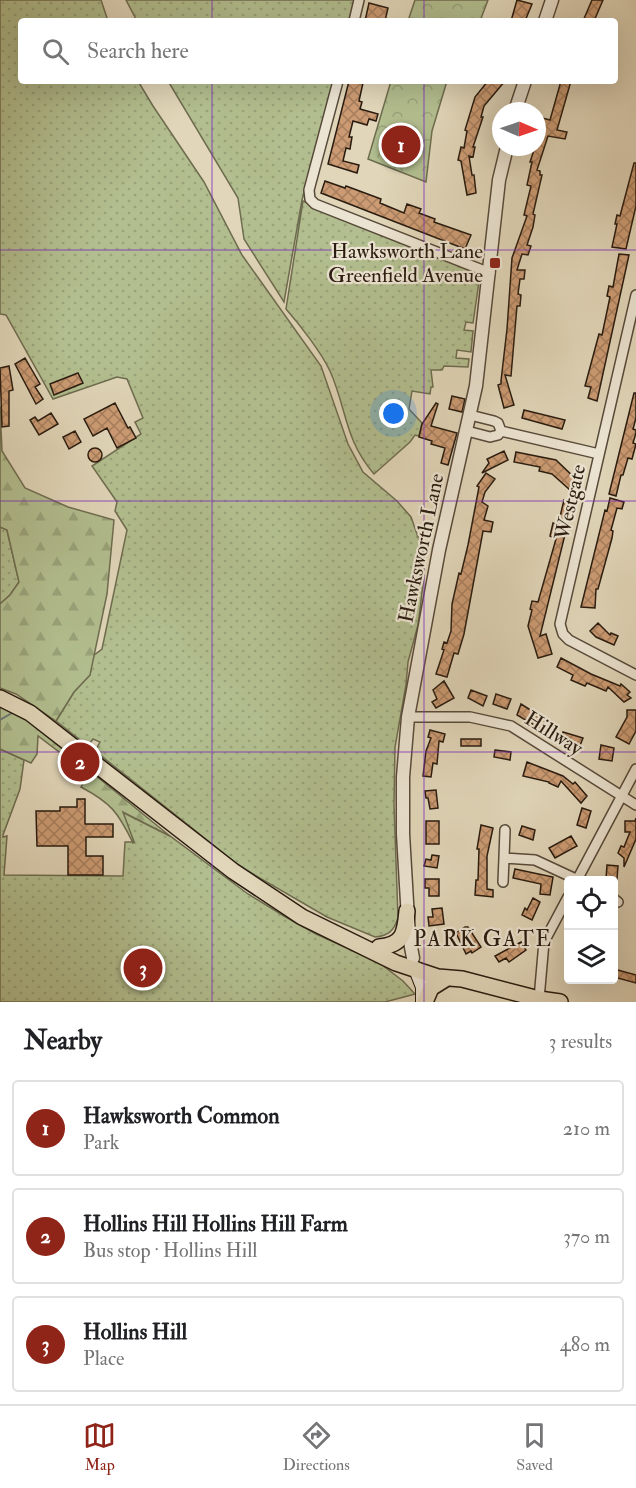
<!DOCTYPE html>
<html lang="en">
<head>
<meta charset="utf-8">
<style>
	body { margin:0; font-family:"IM FELL Double Pica",serif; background:#f2f2f2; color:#202124 }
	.controls { position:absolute; right:18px; bottom:18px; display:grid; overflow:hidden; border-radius:6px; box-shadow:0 6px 24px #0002 }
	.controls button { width:54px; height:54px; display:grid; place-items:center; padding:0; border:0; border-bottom:2px solid #e0e0e0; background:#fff; color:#202124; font:30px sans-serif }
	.compass { position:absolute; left:492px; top:102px; width:54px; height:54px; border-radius:50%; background:#fff; box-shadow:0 6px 24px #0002; rotate:92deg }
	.you { position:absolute; left:394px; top:414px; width:21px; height:21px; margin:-15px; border:4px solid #fff; border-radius:50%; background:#1a73e8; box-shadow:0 0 0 9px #1a73e833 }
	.badge { display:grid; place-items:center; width:39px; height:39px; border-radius:50%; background:#8f2418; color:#fff; font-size:20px; font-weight:700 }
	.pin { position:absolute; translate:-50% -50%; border:3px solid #fff; box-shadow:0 2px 6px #0006 }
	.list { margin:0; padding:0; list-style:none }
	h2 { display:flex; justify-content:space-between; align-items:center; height:78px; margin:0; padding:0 24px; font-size:26px }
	h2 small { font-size:20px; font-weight:400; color:#757577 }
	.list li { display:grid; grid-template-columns:39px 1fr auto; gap:18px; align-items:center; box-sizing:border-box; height:96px; margin:0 12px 12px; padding:0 12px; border:2px solid #e0e0e0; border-radius:6px }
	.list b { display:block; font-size:22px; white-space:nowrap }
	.list p { margin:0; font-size:20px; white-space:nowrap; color:#757577 }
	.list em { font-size:20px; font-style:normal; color:#757577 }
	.icon { flex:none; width:33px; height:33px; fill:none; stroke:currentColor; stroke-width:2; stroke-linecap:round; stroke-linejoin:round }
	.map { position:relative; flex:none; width:636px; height:1002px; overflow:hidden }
	.search { position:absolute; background:#fff; box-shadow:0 6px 24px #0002; left:18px; right:18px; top:18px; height:66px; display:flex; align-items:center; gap:15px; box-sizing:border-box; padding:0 21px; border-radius:6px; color:#757577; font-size:22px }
	.sheet { height:402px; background:#fff }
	nav { display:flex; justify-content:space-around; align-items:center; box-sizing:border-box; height:84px; border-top:2px solid #e0e0e0; background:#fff; font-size:16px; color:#757577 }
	nav a { display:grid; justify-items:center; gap:3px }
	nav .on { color:#8f2418 }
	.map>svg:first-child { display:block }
	.grass { fill:url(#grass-dots); stroke:#6e6c4f; stroke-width:1.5 }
	.forest { fill:url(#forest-firs); stroke:#6e6c4f; stroke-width:1.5 }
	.park { fill:url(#park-crowns); stroke:#6e6c4f; stroke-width:1.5 }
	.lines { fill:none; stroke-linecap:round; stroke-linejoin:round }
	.stream { stroke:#6d7876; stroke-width:2 }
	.building { fill:url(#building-cross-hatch); stroke:#291b0f; stroke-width:1.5 }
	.minor-casing { stroke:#574a3a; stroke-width:12 }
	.tertiary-casing { stroke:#574a3a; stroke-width:15 }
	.secondary-casing { stroke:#291b0f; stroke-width:16 }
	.primary-casing { stroke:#291b0f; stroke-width:18 }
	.minor { stroke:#ece4d2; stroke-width:9 }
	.tertiary { stroke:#ece4d2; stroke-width:12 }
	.secondary { stroke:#ece4d2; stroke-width:14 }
	.primary { stroke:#e1d6b9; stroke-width:15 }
	.grid { fill:none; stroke:#7b2cbf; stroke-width:1.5; stroke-opacity:0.55 }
	.poi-dot { fill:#8f2418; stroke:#ece4d2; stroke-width:2 }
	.labels { text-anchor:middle; stroke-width:4.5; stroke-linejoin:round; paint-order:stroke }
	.poi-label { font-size:21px; fill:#291b0f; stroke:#ece4d2; text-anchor:end }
	.street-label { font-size:21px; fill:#291b0f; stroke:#ece4d2 }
	.neighbourhood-label { font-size:22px; letter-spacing:1.5px; fill:#291b0f; stroke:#ece4d2 }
</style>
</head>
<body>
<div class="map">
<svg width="636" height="1002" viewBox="0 0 636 1002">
	<defs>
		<pattern id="grass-dots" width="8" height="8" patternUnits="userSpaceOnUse" patternTransform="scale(1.5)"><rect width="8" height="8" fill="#b2be8f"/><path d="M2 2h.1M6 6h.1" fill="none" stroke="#99a37a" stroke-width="1.8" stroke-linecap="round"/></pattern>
		<pattern id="forest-firs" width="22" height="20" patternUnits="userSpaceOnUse" patternTransform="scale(1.5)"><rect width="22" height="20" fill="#b2be8f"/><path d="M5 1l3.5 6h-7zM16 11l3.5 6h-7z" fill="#99a37a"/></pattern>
		<pattern id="park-crowns" width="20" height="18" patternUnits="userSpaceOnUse" patternTransform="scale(1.5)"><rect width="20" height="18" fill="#b2be8f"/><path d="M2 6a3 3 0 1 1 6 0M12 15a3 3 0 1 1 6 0" fill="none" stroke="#99a37a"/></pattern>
		<pattern id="building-cross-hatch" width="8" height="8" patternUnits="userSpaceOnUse" patternTransform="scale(1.5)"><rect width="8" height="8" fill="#cc9b73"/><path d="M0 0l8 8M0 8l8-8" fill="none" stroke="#a67e5d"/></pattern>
	</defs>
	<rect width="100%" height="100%" fill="#e1d6b9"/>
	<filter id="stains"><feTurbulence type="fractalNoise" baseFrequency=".00333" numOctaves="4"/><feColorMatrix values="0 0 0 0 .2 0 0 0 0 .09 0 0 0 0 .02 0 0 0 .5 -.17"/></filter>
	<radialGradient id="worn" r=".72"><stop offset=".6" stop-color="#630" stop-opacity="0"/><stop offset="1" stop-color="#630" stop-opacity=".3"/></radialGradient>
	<path class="grass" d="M0 0H101L108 21H21V81H138L153 106 204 182 242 255 321 366 348 444 363 472 397 501 411 517 423 551 424 577 418 625 408 662 406 685 395 747 394 805 398 918C394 930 389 936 375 937L327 917 241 867 95 751 100 742 93 739 88 746 56 721 74 692 90 675 93 656 102 649 127 530 115 511 117 502 92 466 141 434 135 422 143 418 127 379 117 377 53 399 6 315 0 314Z
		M126 0H356L350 21H137Z
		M168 81H334L302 200 284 302 244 239 238 198Z
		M303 201 480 275 473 323 466 322 464 330 473 331 471 352 457 350 456 358 469 359 468 367 444 366 442 370H431L433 387H431L430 394 412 391 409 409 422 423 419 436 415 435 410 442 374 474C344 439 347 409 330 371 321 352 300 325 286 309Z
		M0 527 7 530 19 582 10 595 0 604Z
		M0 749 24 760 20 789 3 835V837L7 836 4 875 123 876 125 842H134L122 812 170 836 248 894 284 916 316 934 378 962 403 981 415 994 385 1002H0Z"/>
	<path class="forest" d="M0 406 2 451 25 488 68 507 114 520 107 594 90 675 74 692 56 721 16 694 0 688V604L10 595 19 582 7 530 0 527Z
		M0 705 28 720 81 764 79 767 38 736 37 754 31 763 0 749Z
		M90 771 170 836 123 812 134 842 133 843C118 812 111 803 81 787Z"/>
	<path class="park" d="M415 0H488L480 21H408Z
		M391 81H447L432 131 426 182 368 159Z"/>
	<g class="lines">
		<path class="stream" d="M0 720 12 713"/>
	</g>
	<path class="building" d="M517 0 532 4 525 21H511Z
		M592 0H603L594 21H583Z
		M369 3 388 8 385 21H365Z
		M349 81 363 83 359 101 362 102 360 109 378 114 376 121 369 119 367 125 353 121 349 137H352L350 149 346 148 343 161 359 165 357 173 328 164Z
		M488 81H505L484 106 481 117H483L473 147H475L473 157 469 156 472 175H474L476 193 467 195 461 161 458 160 461 147 464 148 467 131 465 130 475 97Z
		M561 81H571L557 130 567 132 565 139 548 136 537 170 540 171V175H542L533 214 535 215 533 227 527 245 531 246 528 255 522 254 517 270H525L524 279H520L518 294 521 295 520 306H517L511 376 505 375 514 405 504 408 498 385 501 384V381L507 329 512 258 527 216 524 215 531 186 527 185 532 162H530L535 147H537L540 126 542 118 550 120Z
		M634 163H636V206L626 249 612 247 617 224H615L617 215 620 216Z
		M325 181 345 188 346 186 381 199 380 203 404 213 407 204 421 209 419 213 435 219 434 222 471 235 465 249 321 193Z
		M619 254 629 255 597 401 588 398 591 387 585 386 599 334 602 335 610 297 607 296 609 286 613 287Z
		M25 358 40 384 35 387 43 399 36 404 15 364Z
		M9 366 13 390 9 391V426L2 427 0 368Z
		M78 373 83 383 54 395 50 384Z
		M634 393H636V418L633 429 636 430V433L633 443 636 444 632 459 628 458 623 475H621L616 496 609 494Z
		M452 396 465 399 462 412 449 409Z
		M115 403 128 428 130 427 136 438 117 448 107 428 93 436 84 419Z
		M436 403 438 404 431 426 457 433 448 465 441 463 445 448 431 444 432 441 419 437 422 424Z
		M524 410 565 420 562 429 522 418Z
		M51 413 58 424 39 435 30 420 35 417 38 421Z
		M75 431 81 442 69 449 63 437Z
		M88 455a7 7 0 1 1 14 0a7 7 0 1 1-14 0Z
		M504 451 508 460 482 473 489 463 487 459Z
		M516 452 556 460 578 481 570 490 552 474 539 471 540 467 514 462Z
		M486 473 495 479 485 492 482 502 488 506 484 520 493 522 491 532 483 531 464 634 458 654 454 653 447 677 436 674 444 650 442 649 444 642 447 643 451 631 452 604 459 573 461 574 468 545 479 487 477 486Z
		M610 498 624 502 622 509 617 508 611 530 613 531 612 538 598 589H596L595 608 581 607 605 510 607 511Z
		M564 500 573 502 540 636 546 634 552 654 538 658 528 626 532 610 530 609 532 601 538 602 556 539 550 536 553 523 558 525Z
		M598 623 610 635 611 633 618 636 614 645 596 637 590 631Z
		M561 658 591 674 620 686 621 684 630 692 627 695 631 698 624 702 608 687 606 691 587 683 585 686 571 680 573 675 557 667Z
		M444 681 454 698 436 708 432 702 437 699 433 690Z
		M471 690 487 696 483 706 468 698Z
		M496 694 511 699 507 709 493 704Z
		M521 704 554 725 549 734 517 715Z
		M627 710H636V731L629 744 616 737 627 717Z
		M430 730 445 734 443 742 439 741 437 764 433 763 431 777 423 776 426 751 431 738 428 737Z
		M563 732 583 738 579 748 560 742Z
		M461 739H481V746H461Z
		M601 745 614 748 612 761 599 759Z
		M495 750 511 752 510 760 494 757Z
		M527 762 563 776 573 784 575 782 587 796 581 803 561 781 558 787 549 783V782L523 776Z
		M436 790 438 808 430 809 428 798H426L425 791Z
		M77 799H85V824H113V837H86V856H103V875H68V846H37L36 811H60V807H77Z
		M582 808 591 811 586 828 577 825Z
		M636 818V839L624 867V858L618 853 621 846 624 847 630 832H625V821H635Z
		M426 821H439V844H426Z
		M481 825 493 828 487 856V889L493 890V897L475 895 476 880H478L479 849H477Z
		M522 826 535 830 533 840 519 835Z
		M571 836 577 846 555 858 549 848Z
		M432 855 439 856 437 868 424 866 426 859 431 860Z
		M607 865 618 866 617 879H606Z
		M515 869 553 877 550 895 540 894 541 884 513 878Z
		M425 879H439V896H429V888H425Z
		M533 898 540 902 532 920 522 915 525 908 527 910Z
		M442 908 444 924 429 926 428 917H433L432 909Z
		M465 927H468L481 947 472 953 471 951 466 954 456 933Z
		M521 942 526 950 509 962 506 958 499 962 495 956Z
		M614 969 636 975V983L614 977Z"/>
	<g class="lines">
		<g class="minor-casing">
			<path id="minor" d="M354 21 359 0
				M338 81 309 190 310 199 315 204 490 273
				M636 295 560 624 563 634 569 640 636 675
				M467 431 490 437 498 435 501 431 498 423 494 421 470 415
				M501 431 599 454
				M408 717H470L511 726 636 805
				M505 830 504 858 535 860 578 880
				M577 880 636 769
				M503 882 504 858
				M614 899 618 902
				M539 999 544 942 568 897"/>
		</g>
		<g class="tertiary-casing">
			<path id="tertiary" d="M545 21 552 0
				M515 111 525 81
				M413 958 409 936 403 834V777L408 717 439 550 476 386 499 180 507 147"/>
		</g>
		<g class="secondary-casing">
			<path id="secondary" d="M416 969 423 987V1002"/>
		</g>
		<g class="primary-casing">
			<path id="primary" d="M0 698 30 713 233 871 302 917 396 963 438 977 462 979 539 999 560 1002
				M379 947C404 945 405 932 407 911
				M425 1002 431 988 447 978"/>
		</g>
		<use href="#minor" class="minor"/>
		<use href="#tertiary" class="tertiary"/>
		<use href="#secondary" class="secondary"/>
		<use href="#primary" class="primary"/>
	</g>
	<path class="grid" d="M212 0V21M424 0V21M212 81V1002M424 81V1002M0 250H636M0 501H636M0 752H636"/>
	<rect class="poi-dot" x="489" y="257" width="12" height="12" rx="3"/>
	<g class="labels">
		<g class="poi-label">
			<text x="483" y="258">Hawksworth Lane<tspan x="483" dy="24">Greenfield Avenue</tspan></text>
		</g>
		<g class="street-label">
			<text transform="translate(570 502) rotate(-77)" y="7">Westgate</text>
			<text transform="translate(421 548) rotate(-78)" y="7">Hawksworth Lane</text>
			<text transform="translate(554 733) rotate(32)" y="7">Hillway</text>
		</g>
		<g class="neighbourhood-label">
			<text x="483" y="946">PARK GATE</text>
		</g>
	</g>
	<rect width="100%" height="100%" filter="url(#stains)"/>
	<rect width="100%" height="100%" fill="url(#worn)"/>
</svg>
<div class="controls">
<button><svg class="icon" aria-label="locate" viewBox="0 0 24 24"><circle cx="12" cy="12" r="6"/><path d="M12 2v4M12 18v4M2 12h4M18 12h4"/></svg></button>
<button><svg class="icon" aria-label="layers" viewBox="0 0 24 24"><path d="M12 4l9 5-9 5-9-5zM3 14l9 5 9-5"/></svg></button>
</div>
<svg class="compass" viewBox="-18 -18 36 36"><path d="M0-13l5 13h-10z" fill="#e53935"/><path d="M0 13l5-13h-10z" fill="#757577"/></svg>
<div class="you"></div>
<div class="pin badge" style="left:401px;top:145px">1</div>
<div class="pin badge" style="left:80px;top:762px">2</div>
<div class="pin badge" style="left:143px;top:968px">3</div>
<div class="search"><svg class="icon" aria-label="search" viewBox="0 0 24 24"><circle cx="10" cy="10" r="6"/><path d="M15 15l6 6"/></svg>Search here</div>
</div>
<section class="sheet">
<h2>Nearby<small>3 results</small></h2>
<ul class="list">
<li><span class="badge">1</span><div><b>Hawksworth Common</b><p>Park</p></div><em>210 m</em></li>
<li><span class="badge">2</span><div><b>Hollins Hill Hollins Hill Farm</b><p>Bus stop · Hollins Hill</p></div><em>370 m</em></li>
<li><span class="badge">3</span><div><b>Hollins Hill</b><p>Place</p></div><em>480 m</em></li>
</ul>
</section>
<nav>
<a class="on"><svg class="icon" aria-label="map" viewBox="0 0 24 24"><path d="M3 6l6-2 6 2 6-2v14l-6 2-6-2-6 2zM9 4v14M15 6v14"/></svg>Map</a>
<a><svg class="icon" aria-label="directions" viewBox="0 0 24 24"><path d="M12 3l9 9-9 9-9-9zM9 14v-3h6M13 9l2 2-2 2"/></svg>Directions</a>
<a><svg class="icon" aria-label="saved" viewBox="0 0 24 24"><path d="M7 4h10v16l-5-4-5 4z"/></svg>Saved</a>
</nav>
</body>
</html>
